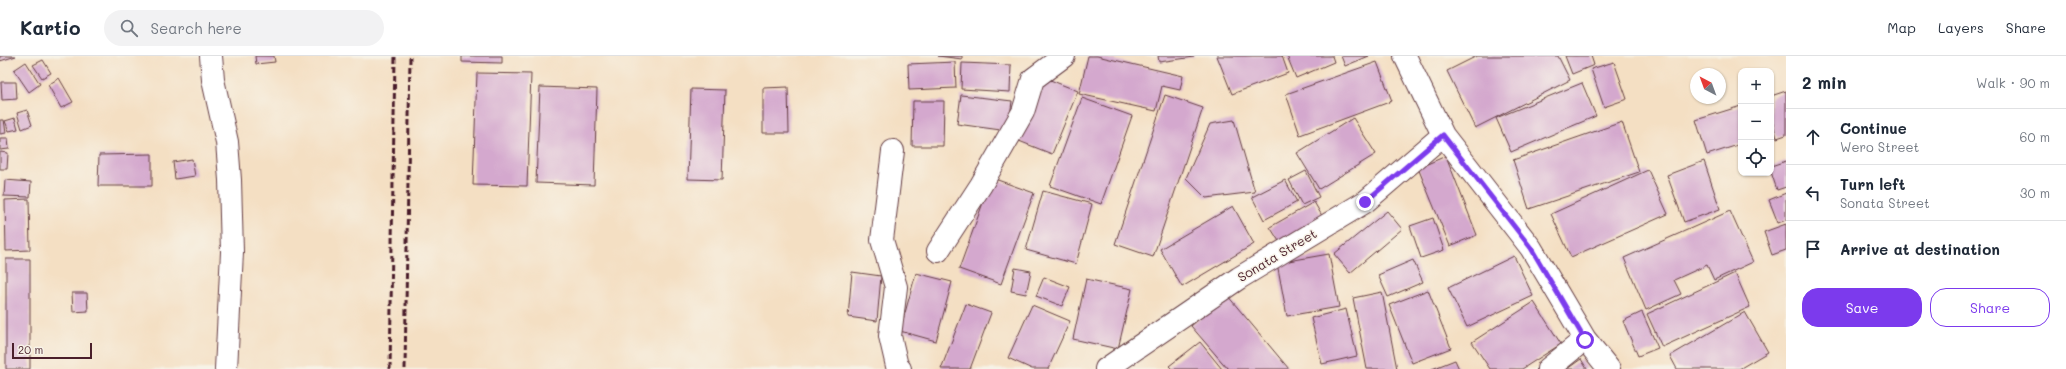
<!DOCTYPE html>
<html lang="en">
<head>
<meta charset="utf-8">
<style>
	body { margin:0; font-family:Mali,sans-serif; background:#f2f2f3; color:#1f2937 }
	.controls { position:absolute; right:12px; top:12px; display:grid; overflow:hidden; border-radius:8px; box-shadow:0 1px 3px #0004 }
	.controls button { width:36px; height:36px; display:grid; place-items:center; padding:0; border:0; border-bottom:1px solid #e0e1e3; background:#fff; color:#1f2937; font:20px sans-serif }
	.compass { position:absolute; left:1690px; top:12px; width:36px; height:36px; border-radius:50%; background:#fff; box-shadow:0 1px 3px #0004; rotate:319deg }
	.scale { position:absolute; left:12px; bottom:10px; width:80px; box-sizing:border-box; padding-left:4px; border:2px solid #4a1f2b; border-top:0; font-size:11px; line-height:14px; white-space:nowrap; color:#4a1f2b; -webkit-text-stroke:3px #f7f3e8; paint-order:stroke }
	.stop { position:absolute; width:12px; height:12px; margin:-9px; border:3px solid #7c3aed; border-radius:50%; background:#fff }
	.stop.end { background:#7c3aed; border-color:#fff; box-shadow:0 1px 4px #0008 }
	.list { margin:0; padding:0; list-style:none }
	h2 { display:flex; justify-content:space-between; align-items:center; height:52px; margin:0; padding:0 16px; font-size:17px }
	h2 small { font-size:13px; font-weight:400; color:#747a83 }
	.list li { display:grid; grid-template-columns:26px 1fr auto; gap:12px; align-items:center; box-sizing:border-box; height:56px; padding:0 16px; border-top:1px solid #e0e1e3 }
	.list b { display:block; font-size:15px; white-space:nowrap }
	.list p { margin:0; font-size:13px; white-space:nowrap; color:#747a83 }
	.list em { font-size:13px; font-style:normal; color:#747a83 }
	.actions { display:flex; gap:8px; padding:12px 16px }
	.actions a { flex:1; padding:9px 0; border:1px solid #7c3aed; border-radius:16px; text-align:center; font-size:14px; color:#7c3aed }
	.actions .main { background:#7c3aed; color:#fff }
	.icon { flex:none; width:22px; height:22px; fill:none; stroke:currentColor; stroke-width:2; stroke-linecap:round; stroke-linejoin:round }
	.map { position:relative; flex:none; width:1786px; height:313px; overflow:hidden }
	header { display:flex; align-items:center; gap:24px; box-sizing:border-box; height:56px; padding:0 20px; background:#fff; border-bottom:1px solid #e0e1e3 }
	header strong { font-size:19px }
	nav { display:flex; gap:22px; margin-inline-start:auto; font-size:14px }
	.search { width:280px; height:36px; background:#f2f2f3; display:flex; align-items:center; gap:10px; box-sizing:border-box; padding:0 14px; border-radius:22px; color:#747a83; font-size:15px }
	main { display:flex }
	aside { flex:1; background:#fff }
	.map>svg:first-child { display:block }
	.building { fill:#d4a8ce }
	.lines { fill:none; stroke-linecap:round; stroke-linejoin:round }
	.minor-casing { stroke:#643c42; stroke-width:24 }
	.minor { stroke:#fff; stroke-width:22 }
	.rail { stroke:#4a1f2b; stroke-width:3; stroke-dasharray:6 3; stroke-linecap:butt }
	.route { stroke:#7c3aed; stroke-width:5 }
	.labels { text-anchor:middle; stroke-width:3; stroke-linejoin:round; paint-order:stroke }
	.street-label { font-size:13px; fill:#4a1f2b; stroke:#f7f3e8 }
</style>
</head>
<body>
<header>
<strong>Kartio</strong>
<div class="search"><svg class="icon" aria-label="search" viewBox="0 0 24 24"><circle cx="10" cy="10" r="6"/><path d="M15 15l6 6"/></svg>Search here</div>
<nav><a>Map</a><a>Layers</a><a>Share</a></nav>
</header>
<main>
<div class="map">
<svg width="1786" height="313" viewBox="0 0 1786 313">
	<rect width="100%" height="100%" fill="#f7f3e8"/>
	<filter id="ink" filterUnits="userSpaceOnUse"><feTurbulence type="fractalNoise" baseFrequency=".025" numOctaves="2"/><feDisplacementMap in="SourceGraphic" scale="8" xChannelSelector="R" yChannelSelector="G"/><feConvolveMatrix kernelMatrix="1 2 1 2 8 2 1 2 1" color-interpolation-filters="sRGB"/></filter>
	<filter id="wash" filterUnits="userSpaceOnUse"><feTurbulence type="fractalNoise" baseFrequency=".012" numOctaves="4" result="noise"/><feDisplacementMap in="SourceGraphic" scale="16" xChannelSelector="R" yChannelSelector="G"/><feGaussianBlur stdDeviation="0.9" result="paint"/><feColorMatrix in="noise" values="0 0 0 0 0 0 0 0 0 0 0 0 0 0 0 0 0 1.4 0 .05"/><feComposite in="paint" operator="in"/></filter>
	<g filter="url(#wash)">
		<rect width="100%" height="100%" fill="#f4dfc3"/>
		<g id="blocks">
			<path class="building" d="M0 0H16L0 5Z
				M255 0H274L275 6 256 8Z
				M462 0H502V7L462 6Z
				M938 0H962V3Z
				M1088 0H1097L1183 20 1180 34 1162 30 1156 55 1079 38Z
				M1158 0H1194V1L1159 6Z
				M1217 0H1282L1288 17 1232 38Z
				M1287 0H1332L1334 6 1296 22Z
				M1341 0H1369L1345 10Z
				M1477 0H1558L1570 24 1475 72 1447 15Z
				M1565 0H1591L1594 9 1572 18Z
				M43 4 51 17 42 22 33 9Z
				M26 6 40 28 29 36 14 14Z
				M955 6 956 32 909 34 908 8Z
				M1377 6 1392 45 1300 79 1286 38Z
				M1614 6 1627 43 1604 51 1591 13Z
				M962 7 1011 9 1010 36 961 33Z
				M477 17 531 18 527 130 473 129Z
				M59 22 73 46 61 52 48 29Z
				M1045 22 1078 35 1052 98 1019 85Z
				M1 26H16L17 43 2 44Z
				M1582 27 1596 60 1511 96 1496 62Z
				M540 31 597 33 594 129 536 127Z
				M788 31 789 77H763V32Z
				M691 33 725 34 722 124 688 123Z
				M1786 35V79L1777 82 1771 61V40Z
				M961 39 1012 45 1008 75 957 68Z
				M1165 39 1203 52 1153 201 1115 188Z
				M1082 42 1132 60 1101 148 1050 130Z
				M913 45H944L943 90H912Z
				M1741 50V88L1707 99 1696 64Z
				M27 54 32 69 22 73 17 57Z
				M15 62 18 73 9 75 5 65Z
				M1353 62 1376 98 1319 133 1297 97Z
				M0 64H4L6 77 0 78Z
				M1234 64 1255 136 1206 142 1186 122 1210 68Z
				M1622 66 1639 116 1529 153 1513 104Z
				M0 82H8L9 93 0 94Z
				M0 96 8 97 7 113H0Z
				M152 98V130H98L99 99Z
				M1446 100 1477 179 1450 190 1418 112Z
				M192 103 195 120 175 123 173 106Z
				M1704 105 1720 153 1684 166 1667 119Z
				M1786 105V131L1777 134 1771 116V110Z
				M1648 114 1668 158 1571 201 1551 158Z
				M1306 115 1319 141 1302 149 1289 124Z
				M992 122 1034 137 1001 228 959 213Z
				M5 124 31 126 30 141 4 140Z
				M1285 124 1297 146 1264 164 1252 141Z
				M1043 135 1092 148 1076 208 1026 194Z
				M1786 137V164L1778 167 1769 144Z
				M29 143 30 194 6 195 5 144Z
				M1314 146 1325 165 1282 190 1270 171Z
				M1233 150 1254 188 1182 231 1160 193Z
				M1387 155 1402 173 1350 217 1334 198Z
				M1730 155 1753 206 1714 224 1707 209 1674 224 1681 238 1646 254 1624 202Z
				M1433 162 1444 194 1421 202 1410 170Z
				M1786 168V194L1772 199 1764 176Z
				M1329 198 1339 251 1287 260 1277 207Z
				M1514 200 1533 240 1467 271 1448 232Z
				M6 203H30V313H6Z
				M1413 204 1423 226 1388 241 1378 219Z
				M1015 212 1031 215 1026 238 1011 235Z
				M852 216 881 220 877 265 848 261Z
				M916 217 952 226 936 285 900 275Z
				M1735 217 1750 251 1662 291 1647 258Z
				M1044 221 1070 231 1062 250 1036 240Z
				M1086 223 1132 233 1118 293 1073 283Z
				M1428 234 1451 292 1412 307 1389 249Z
				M1382 236 1397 313H1367L1353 242Z
				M72 237H87L88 255 73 256Z
				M1227 239 1289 313H1228L1191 270Z
				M1534 246 1561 288 1522 313H1490L1472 286Z
				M966 248 991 257 970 313H941Z
				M1032 249 1070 265 1048 313H1032L1008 302Z
				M1346 253 1357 300 1322 308 1311 262Z
				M1642 256 1658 292 1638 300 1623 265Z
				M1745 256 1768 296 1739 313H1677L1670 300Z
				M1200 286 1222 313H1172L1169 310Z
				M1581 303 1587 313H1567Z
				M1455 304 1459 313H1432Z"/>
		</g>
	</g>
	<g filter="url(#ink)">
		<use href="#blocks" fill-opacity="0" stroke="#643c42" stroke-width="1"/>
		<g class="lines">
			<g class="minor-casing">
				<path id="minor" d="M211 0 213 24 227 86 230 124 232 196 226 313
					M1405 0 1443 79 1531 192 1585 283 1609 313
					M893 95 882 184 896 231 890 280 897 310 900 313
					M938 195 981 129 1023 56 1033 23 1064 0
					M1106 313 1239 222 1365 146 1443 79
					M1548 313 1585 283"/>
			</g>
			<use href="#minor" class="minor"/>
			<path class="rail" d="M390 313 395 0
				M405 313 410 0"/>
		</g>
	</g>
	<g class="lines" filter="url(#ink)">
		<path class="route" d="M1365 146 1443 79 1531 192 1585 284"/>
	</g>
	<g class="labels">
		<g class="street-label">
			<text transform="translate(1277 199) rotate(-31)" y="5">Sonata Street</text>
		</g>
	</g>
</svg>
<div class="controls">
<button>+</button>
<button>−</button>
<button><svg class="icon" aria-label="locate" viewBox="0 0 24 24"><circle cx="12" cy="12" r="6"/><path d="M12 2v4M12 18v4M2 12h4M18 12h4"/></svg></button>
</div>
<svg class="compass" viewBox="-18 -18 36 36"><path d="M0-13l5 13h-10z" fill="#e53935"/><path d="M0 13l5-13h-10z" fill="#747a83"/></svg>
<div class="scale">20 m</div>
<div class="stop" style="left:1585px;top:284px"></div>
<div class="stop end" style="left:1365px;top:146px"></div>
</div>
<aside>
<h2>2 min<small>Walk · 90 m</small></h2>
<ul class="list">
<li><svg class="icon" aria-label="ahead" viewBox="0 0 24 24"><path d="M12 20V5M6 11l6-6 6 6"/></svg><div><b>Continue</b><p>Wero Street</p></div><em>60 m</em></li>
<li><svg class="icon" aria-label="left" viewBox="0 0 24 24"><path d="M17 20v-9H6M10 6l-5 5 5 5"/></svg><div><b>Turn left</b><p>Sonata Street</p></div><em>30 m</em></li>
<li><svg class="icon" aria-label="arrive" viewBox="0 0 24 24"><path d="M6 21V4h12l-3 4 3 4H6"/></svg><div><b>Arrive at destination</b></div></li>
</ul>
<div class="actions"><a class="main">Save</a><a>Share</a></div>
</aside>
</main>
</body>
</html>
